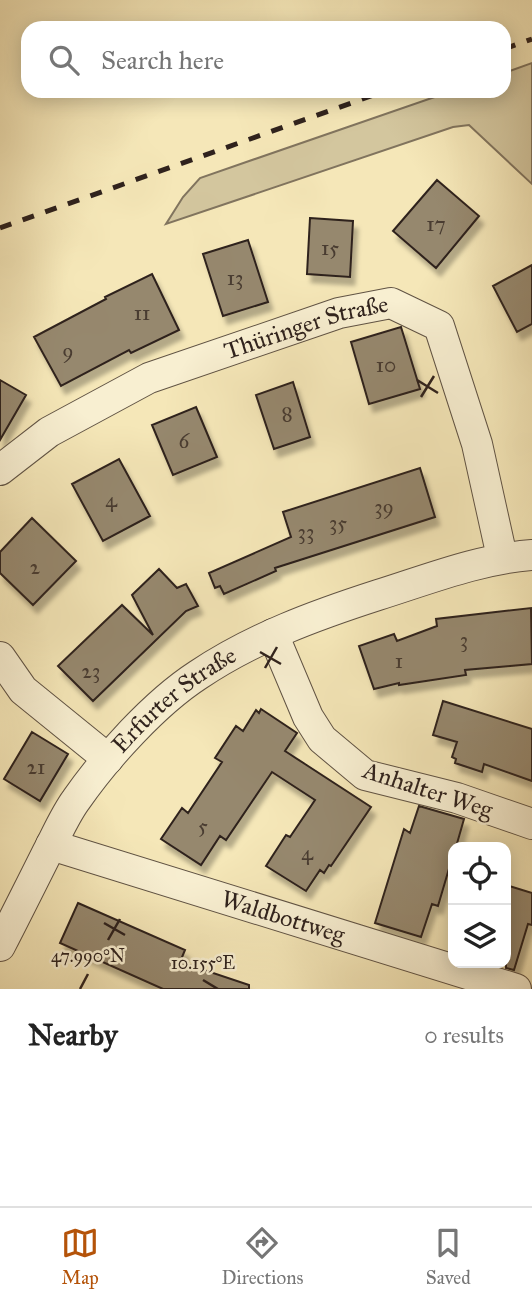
<!DOCTYPE html>
<html lang="en">
<head>
<meta charset="utf-8">
<style>
	body { margin:0; font-family:"IM FELL Great Primer",serif; background:#f6f6f6; color:#222 }
	.controls { position:absolute; right:21px; bottom:21px; display:grid; overflow:hidden; border-radius:14px; box-shadow:0 4px 18px #0003 }
	.controls button { width:63px; height:63px; display:grid; place-items:center; padding:0; border:0; border-bottom:2px solid #e0e0e0; background:#fff; color:#222; font:35px sans-serif }
	.list { margin:0; padding:0; list-style:none }
	h2 { display:flex; justify-content:space-between; align-items:center; height:91px; margin:0; padding:0 28px; font-size:30px }
	h2 small { font-size:23px; font-weight:400; color:#767676 }
	.icon { flex:none; width:38px; height:38px; fill:none; stroke:currentColor; stroke-width:2; stroke-linecap:round; stroke-linejoin:round }
	.map { position:relative; flex:none; width:532px; height:989px; overflow:hidden }
	.search { position:absolute; background:#fff; box-shadow:0 4px 18px #0003; left:21px; right:21px; top:21px; height:77px; display:flex; align-items:center; gap:18px; box-sizing:border-box; padding:0 24px; border-radius:21px; color:#767676; font-size:26px }
	.sheet { height:217px; background:#fff }
	nav { display:flex; justify-content:space-around; align-items:center; box-sizing:border-box; height:98px; border-top:2px solid #e0e0e0; background:#fff; font-size:19px; color:#767676 }
	nav a { display:grid; justify-items:center; gap:4px }
	nav .on { color:#b45309 }
	.map>svg:first-child { display:block }
	.green { fill:#d3c69e; stroke:#81745e; stroke-width:2 }
	.building { fill:#96886e; stroke:#2f221d; stroke-width:2; filter:url(#shadow) }
	.lines { fill:none; stroke-linecap:round; stroke-linejoin:round }
	.street-casing { stroke:#605344; stroke-width:32 }
	.street { stroke:#f8efd1; stroke-width:30 }
	.rail { stroke:#2f221d; stroke-width:5; stroke-dasharray:12 12; stroke-linecap:butt }
	.ticks { fill:none; stroke:#2f221d; stroke-width:2.5 }
	.labels { text-anchor:middle; stroke-width:5; stroke-linejoin:round; paint-order:stroke }
	.number-label { font-size:21px; fill:#493c31 }
	.street-label { font-size:24px; fill:#2f221d; stroke:#f8efd1 }
	.ticks-label { font-size:18px; text-anchor:middle; fill:#2f221d; stroke:#f8efd1; stroke-width:5; stroke-linejoin:round; paint-order:stroke }
</style>
</head>
<body>
<div class="map">
<svg width="532" height="989" viewBox="0 0 532 989">
	<defs>
		<filter id="shadow"><feDropShadow dx="4.5" dy="8" stdDeviation="2" flood-color="#0004"/></filter>
	</defs>
	<rect width="100%" height="100%" fill="#f5e7b8"/>
	<filter id="stains"><feTurbulence type="fractalNoise" baseFrequency=".00286" numOctaves="4"/><feColorMatrix values="0 0 0 0 .2 0 0 0 0 .09 0 0 0 0 .02 0 0 0 .5 -.17"/></filter>
	<radialGradient id="worn" r=".72"><stop offset=".6" stop-color="#630" stop-opacity="0"/><stop offset="1" stop-color="#630" stop-opacity=".3"/></radialGradient>
	<path class="green" d="M532 63V184L469 125 453 127 166 224 183 197 200 178 452 91H504V73Z"/>
	<path class="building" d="M437 180 479 216 436 268 393 231Z
		M310 218 353 221 350 277 307 274Z
		M248 240 268 302 223 316 203 254Z
		M532 265V324L517 332 493 286Z
		M152 274 179 330 131 353 129 350 61 386 34 337 106 299 105 297Z
		M401 327 420 389 369 404 351 342Z
		M0 380 26 395 0 440Z
		M293 382 310 437 274 449 256 395Z
		M196 407 217 457 173 475 152 425Z
		M119 459 150 516 103 541 72 484Z
		M420 468 435 517 275 568 276 571 224 594 220 586 215 588 209 573 291 537 283 512Z
		M32 518 76 561 33 605 0 573V552Z
		M159 569 177 588 186 584 198 606 186 611 93 701 58 666 122 605 153 635 132 595Z
		M531 608 532 664 465 670 466 675 399 685V683L374 689 359 646 394 634 397 641 437 626 436 619Z
		M443 701 532 729V781L484 764 482 772 455 763 456 759 452 757 457 742 433 735Z
		M261 709 297 733 285 751 371 807 331 866 329 865 324 873 320 870 306 891 266 866 286 835 290 837 315 800 272 772 226 840 220 836 201 865 161 839 182 808 188 813 222 762 215 758 236 726 243 731 256 710 259 713Z
		M32 732 68 754 40 801 4 779Z
		M419 806 464 819 456 847H453V855L438 906 432 904 421 937 375 923 404 829 410 833Z
		M506 885 532 893V925L528 924 514 970 506 968Z
		M78 903 185 950 180 962 249 985V989H163L60 943Z"/>
	<g class="lines">
		<g class="street-casing">
			<g id="street">
				<path id="s1" d="M0 470 49 432 149 378 339 313 391 303 439 326 477 444 502 557"/>
				<path d="M273 634 308 717 322 739 365 775 457 798 532 824"/>
				<path d="M0 657 23 690 108 759"/>
				<path id="s2" d="M51 845 516 989"/>
				<path id="s3" d="M0 946C16 915 32 883 48 851 57 834 65 815 76 800 106 757 155 703 198 675 253 638 316 615 378 595 429 579 479 559 532 555"/>
			</g>
		</g>
		<use href="#street" class="street"/>
		<path class="rail" d="M504 49 532 39
			M0 228 385 91"/>
	</g>
	<path class="ticks" d="M417 380 438 393M421 397 434 376M260 652 281 664M265 668 277 647M104 923 125 935M108 940 120 919M203 980 218 989M80 989 88 974"/>
	<g class="labels">
		<g class="number-label">
			<text x="436" y="231">17</text>
			<text x="330" y="255">15</text>
			<text x="235" y="285">13</text>
			<text x="142" y="320">11</text>
			<text x="68" y="358">9</text>
			<text x="386" y="372">10</text>
			<text x="287" y="421">8</text>
			<text x="184" y="448">6</text>
			<text x="111" y="507">4</text>
			<text x="384" y="514">39</text>
			<text x="338" y="530">35</text>
			<text x="306" y="539">33</text>
			<text x="35" y="574">2</text>
			<text x="464" y="647">3</text>
			<text x="399" y="668">1</text>
			<text x="91" y="678">23</text>
			<text x="36" y="774">21</text>
			<text x="203" y="833">5</text>
			<text x="307" y="860">4</text>
		</g>
		<g class="street-label">
			<text dy="8" stroke="none"><textPath href="#s1" startOffset="341">Thüringer Straße</textPath></text>
			<text dy="8" stroke="none"><textPath href="#s3" startOffset="306">Erfurter Straße</textPath></text>
			<text transform="translate(428 790) rotate(18)" y="8">Anhalter Weg</text>
			<text dy="8" stroke="none"><textPath href="#s2" startOffset="243">Waldbottweg</textPath></text>
		</g>
	</g>
	<g class="ticks-label">
		<text x="88" y="962">47.990°N</text>
		<text x="203" y="969">10.155°E</text>
	</g>
	<rect width="100%" height="100%" filter="url(#stains)"/>
	<rect width="100%" height="100%" fill="url(#worn)"/>
</svg>
<div class="controls">
<button><svg class="icon" aria-label="locate" viewBox="0 0 24 24"><circle cx="12" cy="12" r="6"/><path d="M12 2v4M12 18v4M2 12h4M18 12h4"/></svg></button>
<button><svg class="icon" aria-label="layers" viewBox="0 0 24 24"><path d="M12 4l9 5-9 5-9-5zM3 14l9 5 9-5"/></svg></button>
</div>
<div class="search"><svg class="icon" aria-label="search" viewBox="0 0 24 24"><circle cx="10" cy="10" r="6"/><path d="M15 15l6 6"/></svg>Search here</div>
</div>
<section class="sheet">
<h2>Nearby<small>0 results</small></h2>
<ul class="list">
</ul>
</section>
<nav>
<a class="on"><svg class="icon" aria-label="map" viewBox="0 0 24 24"><path d="M3 6l6-2 6 2 6-2v14l-6 2-6-2-6 2zM9 4v14M15 6v14"/></svg>Map</a>
<a><svg class="icon" aria-label="directions" viewBox="0 0 24 24"><path d="M12 3l9 9-9 9-9-9zM9 14v-3h6M13 9l2 2-2 2"/></svg>Directions</a>
<a><svg class="icon" aria-label="saved" viewBox="0 0 24 24"><path d="M7 4h10v16l-5-4-5 4z"/></svg>Saved</a>
</nav>
</body>
</html>
